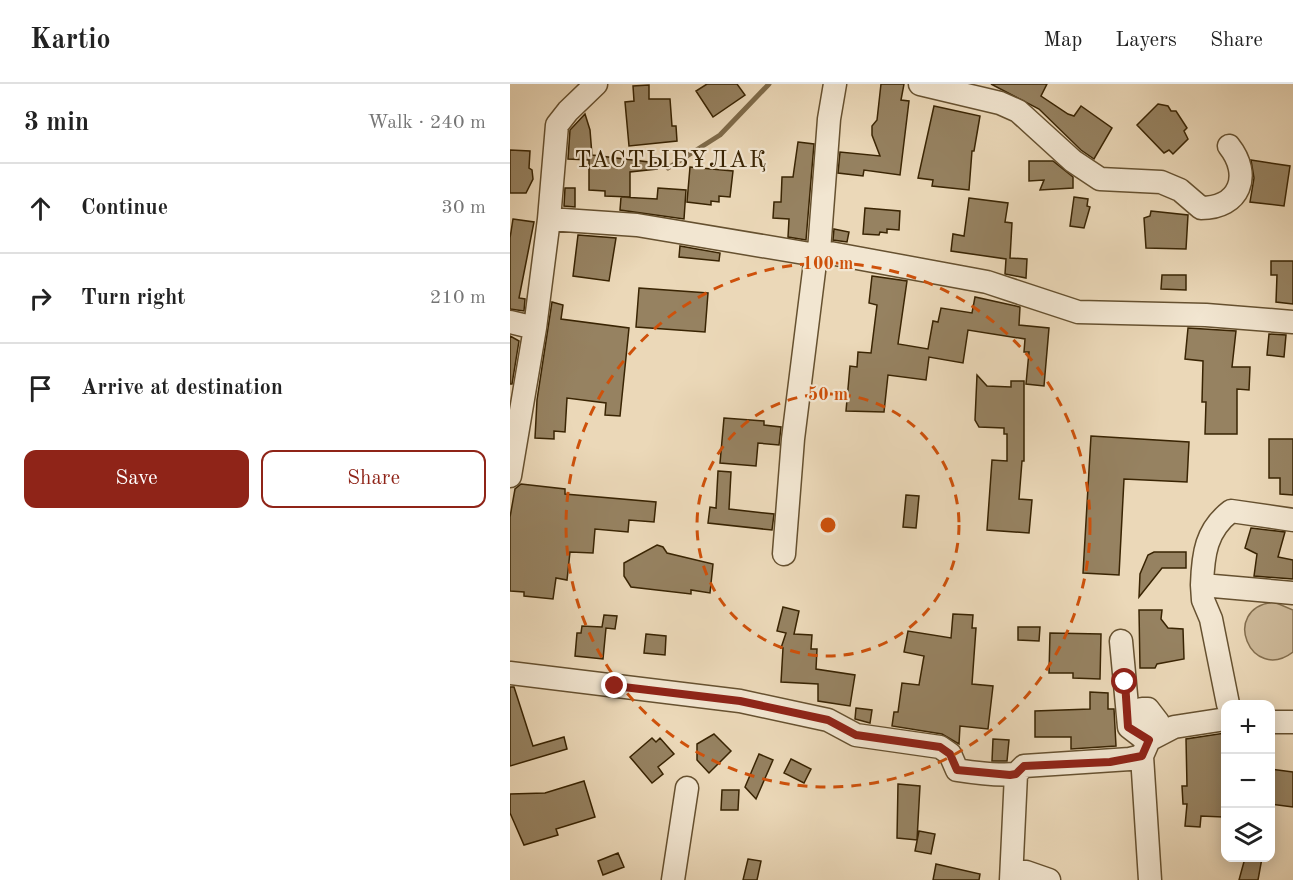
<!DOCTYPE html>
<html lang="en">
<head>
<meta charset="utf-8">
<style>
	body { margin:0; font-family:"Old Standard TT",serif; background:#f6f6f6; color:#222 }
	.controls { position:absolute; right:18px; bottom:18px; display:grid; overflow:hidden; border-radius:12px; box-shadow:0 3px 15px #0003 }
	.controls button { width:54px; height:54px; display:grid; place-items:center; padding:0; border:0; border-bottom:2px solid #e0e0e0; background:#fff; color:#222; font:30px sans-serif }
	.stop { position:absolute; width:18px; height:18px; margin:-14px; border:4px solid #8f2418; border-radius:50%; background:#fff }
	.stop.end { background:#8f2418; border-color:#fff; box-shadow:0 2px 6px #0008 }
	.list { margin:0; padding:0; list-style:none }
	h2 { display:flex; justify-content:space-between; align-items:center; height:78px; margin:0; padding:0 24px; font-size:26px }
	h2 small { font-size:20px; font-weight:400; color:#767676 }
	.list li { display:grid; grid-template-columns:39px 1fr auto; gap:18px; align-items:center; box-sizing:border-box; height:90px; padding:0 24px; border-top:2px solid #e0e0e0 }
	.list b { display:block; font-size:22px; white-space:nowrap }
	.list em { font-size:20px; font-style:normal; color:#767676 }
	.actions { display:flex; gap:12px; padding:18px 24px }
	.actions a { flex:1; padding:14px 0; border:2px solid #8f2418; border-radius:12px; text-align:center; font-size:21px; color:#8f2418 }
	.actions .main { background:#8f2418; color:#fff }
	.icon { flex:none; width:33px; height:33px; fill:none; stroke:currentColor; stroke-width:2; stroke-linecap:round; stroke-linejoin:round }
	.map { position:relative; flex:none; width:783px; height:796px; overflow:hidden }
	header { display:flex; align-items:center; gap:36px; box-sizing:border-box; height:84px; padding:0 30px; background:#fff; border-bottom:2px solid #e0e0e0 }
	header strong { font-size:28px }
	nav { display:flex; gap:33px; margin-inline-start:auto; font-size:21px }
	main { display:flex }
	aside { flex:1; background:#fff }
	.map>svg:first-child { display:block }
	.green { fill:#cdb999; stroke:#836e4e; stroke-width:1.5 }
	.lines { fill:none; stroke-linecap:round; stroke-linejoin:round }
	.stream { stroke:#7f6b4a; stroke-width:5 }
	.building { fill:#968261; stroke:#392403; stroke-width:1.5 }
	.minor-casing { stroke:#665130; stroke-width:25 }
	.minor { stroke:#f2e6d1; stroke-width:22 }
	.route { stroke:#8f2418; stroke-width:8 }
	.ring { fill:none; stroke:#ce510b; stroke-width:3; stroke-dasharray:10 8 }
	.labels { text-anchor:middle; stroke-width:4.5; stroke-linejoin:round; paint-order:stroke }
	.quarter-label { font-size:24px; letter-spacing:1.5px; fill:#392403; stroke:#f2e6d1 }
	.centre { fill:#ce510b; stroke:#f2e6d1; stroke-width:3 }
	.ring-label { font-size:18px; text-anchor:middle; font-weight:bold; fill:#ce510b; stroke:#f2e6d1; stroke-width:4.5; stroke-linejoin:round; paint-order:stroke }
</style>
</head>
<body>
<header>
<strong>Kartio</strong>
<nav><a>Map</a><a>Layers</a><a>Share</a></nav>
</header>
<main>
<aside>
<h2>3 min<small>Walk · 240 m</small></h2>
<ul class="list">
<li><svg class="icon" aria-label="ahead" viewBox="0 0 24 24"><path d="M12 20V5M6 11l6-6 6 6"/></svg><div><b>Continue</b></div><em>30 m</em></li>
<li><svg class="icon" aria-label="right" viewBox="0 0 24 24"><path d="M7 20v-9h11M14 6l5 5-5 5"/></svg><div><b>Turn right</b></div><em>210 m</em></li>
<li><svg class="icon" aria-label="arrive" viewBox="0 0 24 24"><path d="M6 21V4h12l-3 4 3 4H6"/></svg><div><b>Arrive at destination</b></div></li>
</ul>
<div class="actions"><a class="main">Save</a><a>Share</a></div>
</aside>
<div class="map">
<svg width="783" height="796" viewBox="0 0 783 796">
	<rect width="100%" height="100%" fill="#ebd8b8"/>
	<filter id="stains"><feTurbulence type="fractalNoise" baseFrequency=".00333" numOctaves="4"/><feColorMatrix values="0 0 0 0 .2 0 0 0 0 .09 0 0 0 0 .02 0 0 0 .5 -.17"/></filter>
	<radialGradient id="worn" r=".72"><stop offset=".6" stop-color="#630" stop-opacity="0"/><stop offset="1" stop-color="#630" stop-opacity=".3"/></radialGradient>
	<path class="green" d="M764 518 783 526V568C741 600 709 524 764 518Z"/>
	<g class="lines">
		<path class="stream" d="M158 84 210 51 259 0"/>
	</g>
	<path class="building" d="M197 0H227L235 11 203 33 186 7Z
		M371 0H394L391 16 399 17 390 91 354 86 353 92 328 89 330 68 370 72 362 51V42L367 36Z
		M481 0H537L531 12 558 30 564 32 571 22 602 44 584 75 571 66 529 25Z
		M139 1V15H160L162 42H166L167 57 119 62 115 18 124 17 123 2Z
		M648 20 658 22 661 27H666L677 44 674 47 678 55 663 70 659 66 654 69 627 41Z
		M424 22 470 32 464 67H462L459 106 422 102 423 96 408 94Z
		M75 30 80 46 82 71 147 79V85L120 88V113L95 112V107L79 106V76L58 75 60 46Z
		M288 58 304 60 296 156 278 153 279 135 263 134 264 118H271L272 93H283Z
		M0 66 20 67 19 84 22 86 23 95 16 109H0Z
		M741 76 780 82 774 122 740 118 744 94Z
		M519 77H543L563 93V104L530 106 534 96 519 97Z
		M180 83 223 87 220 113 209 112V118L201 117V121L177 118Z
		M55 104H65V123L54 122Z
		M148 104 176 106 174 135 110 126 111 113 147 115Z
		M564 113 578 115 577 122 580 123 574 144 560 142Z
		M459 114 498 119 495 138 502 139 500 174 517 175 516 194 495 190 496 175 441 167 443 150 454 152Z
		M355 124 390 127 389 146 377 145V149L370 148 369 151 353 150Z
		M641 127 678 131 676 165 636 164 634 134 640 132Z
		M3 135 24 138 9 214 15 215 14 227 0 225V154Z
		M324 145 339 148 337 158 323 156Z
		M68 151 106 154 99 197 63 192Z
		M170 162 210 169 209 177 169 173Z
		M761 177H783V220L766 218 767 191H761Z
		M652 191H676V206L651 205Z
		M362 192 397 197 388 260 418 265 423 237 428 238 431 224 462 229 465 213 510 223 509 241 539 244 534 302 516 300 519 268H514L515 255 458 246 453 279 419 273 416 296 378 291 374 328 336 327 340 282 347 283 348 268 361 269 367 221 359 219Z
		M129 204 198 209 195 248 126 243Z
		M42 218 53 221 51 235 119 244 110 332 95 331 96 319 57 314 55 348 44 347V355L25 354 27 316Z
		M678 244 726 247 722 283H740L739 306 727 305V350H695L696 318H692L693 277 675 275Z
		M759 250 776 251 774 273 757 271Z
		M0 252 9 257 2 300H0Z
		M467 291 477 302 501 303V297H514V377H512L509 415 522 416 519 449 477 446 482 376 497 377V350H494V344L469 343 465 336Z
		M214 334 254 337V341L271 343 269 361 248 359 246 382 210 379Z
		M581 352 679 358 677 398 614 395 609 491 573 489Z
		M759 355H783V411L770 410V394H759Z
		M208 387 221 388 219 425 264 430 262 446 198 439 200 423 206 424Z
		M11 400 55 405V410L146 418 144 438 119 436 118 448 85 445 83 469 60 468 57 496 46 494 43 515 14 512V508L0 507V433L5 405Z
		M396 411 409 412 406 444 393 443Z
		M741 444 775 448 768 473 783 476V495L744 492 747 470 735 464Z
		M147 461 153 463 157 469 203 480 200 509 181 506V510L121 503 114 492V479Z
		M644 468H676V484H652L629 513 630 490 638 471Z
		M273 523 289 527 284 550 302 551 301 565H307L306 585 345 591 340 622 308 617V600L271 598 273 564H271L276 549 267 547Z
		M629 526H652L651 535 658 544 673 545 674 575 647 580 645 584H630Z
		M443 530 463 531 462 544H466L462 600 483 602 478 645 450 642 449 660 432 650 382 642 384 628H388L392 599 409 601 414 572 394 568 398 547 441 554Z
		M94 531 107 532 105 545 96 544 93 575 65 572 67 549H71L72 542 92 543Z
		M508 543H530L529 557 508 556Z
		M540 549 591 550 590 595 563 594V589H539Z
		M136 550 156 552 155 571 134 569Z
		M0 603H4L23 662 54 653 57 665 0 682Z
		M580 608 598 609V625H604L606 662 561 665V653H525V627L580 625Z
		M346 624 362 626 360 639 345 635Z
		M715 649V666H712L713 733 691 732 690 743 675 742 677 720H673L672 702H677L676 655Z
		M204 650 221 667 199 689 187 676V660Z
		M142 654 146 658 150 654 164 670 148 683 153 690 142 699 120 673Z
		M483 655 499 656 497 677H482Z
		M249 670 263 676 246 715 235 703Z
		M281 675 301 685 294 699 274 689Z
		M760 685 783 688V723L760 720Z
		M74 697 85 733 46 745 48 751 14 761 0 729V710L35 709Z
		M388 700 410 702 407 756 387 754Z
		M212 706H229L228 726H211Z
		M409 747 425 750 421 770 405 767Z
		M108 769 114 783 93 791 88 777Z
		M735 774H752L748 796H729Z
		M238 775 251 777 247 796H233Z
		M426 780 470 790 469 796H423Z"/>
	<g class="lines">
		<g class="minor-casing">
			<path id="minor" d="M410 0 490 19 508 27 563 77 590 95 651 98 670 106 691 124C730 124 742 91 719 62
				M39 135 127 141 306 171 309 167 477 198 568 228 696 231 783 238
				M309 167 319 35 325 0
				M0 238 25 244
				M0 392 25 244 39 135 47 41 58 27 86 0
				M274 470 283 355 306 171
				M692 501C693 470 696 446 721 427L783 436
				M611 557 619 643 632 653
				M0 589 230 617 318 636 346 651 430 663 440 670 447 686C466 689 487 692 506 690L514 682 620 675 632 672 639 656 664 643 716 635
				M718 620 701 535 693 516 692 501 783 509
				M760 638H783
				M630 651 626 642 627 629 632 625H638L648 638 650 649
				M632 672 640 796
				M502 787 516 788 539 796
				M163 796 177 704
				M501 796 506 690"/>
		</g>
		<use href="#minor" class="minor"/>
	</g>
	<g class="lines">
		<path class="route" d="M105 602 230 617 318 636 346 651 430 663 440 670 447 686 500 691 506 690 514 682 600 678 632 672 639 656 618 643 615 598"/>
	</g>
	<g class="ring">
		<circle cx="318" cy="441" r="131"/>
		<circle cx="318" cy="441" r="262"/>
	</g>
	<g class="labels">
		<g class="quarter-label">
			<text x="161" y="83">ТАСТЫБҰЛАҚ</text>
		</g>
	</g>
	<circle cx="318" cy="441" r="9" class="centre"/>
	<g class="ring-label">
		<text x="318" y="185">100 m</text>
		<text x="318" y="316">50 m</text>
	</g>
	<rect width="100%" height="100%" filter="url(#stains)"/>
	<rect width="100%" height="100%" fill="url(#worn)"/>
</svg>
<div class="controls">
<button>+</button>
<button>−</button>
<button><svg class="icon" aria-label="layers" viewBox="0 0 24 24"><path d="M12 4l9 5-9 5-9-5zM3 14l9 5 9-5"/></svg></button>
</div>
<div class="stop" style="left:615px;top:598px"></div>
<div class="stop end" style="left:105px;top:602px"></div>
</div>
</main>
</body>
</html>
